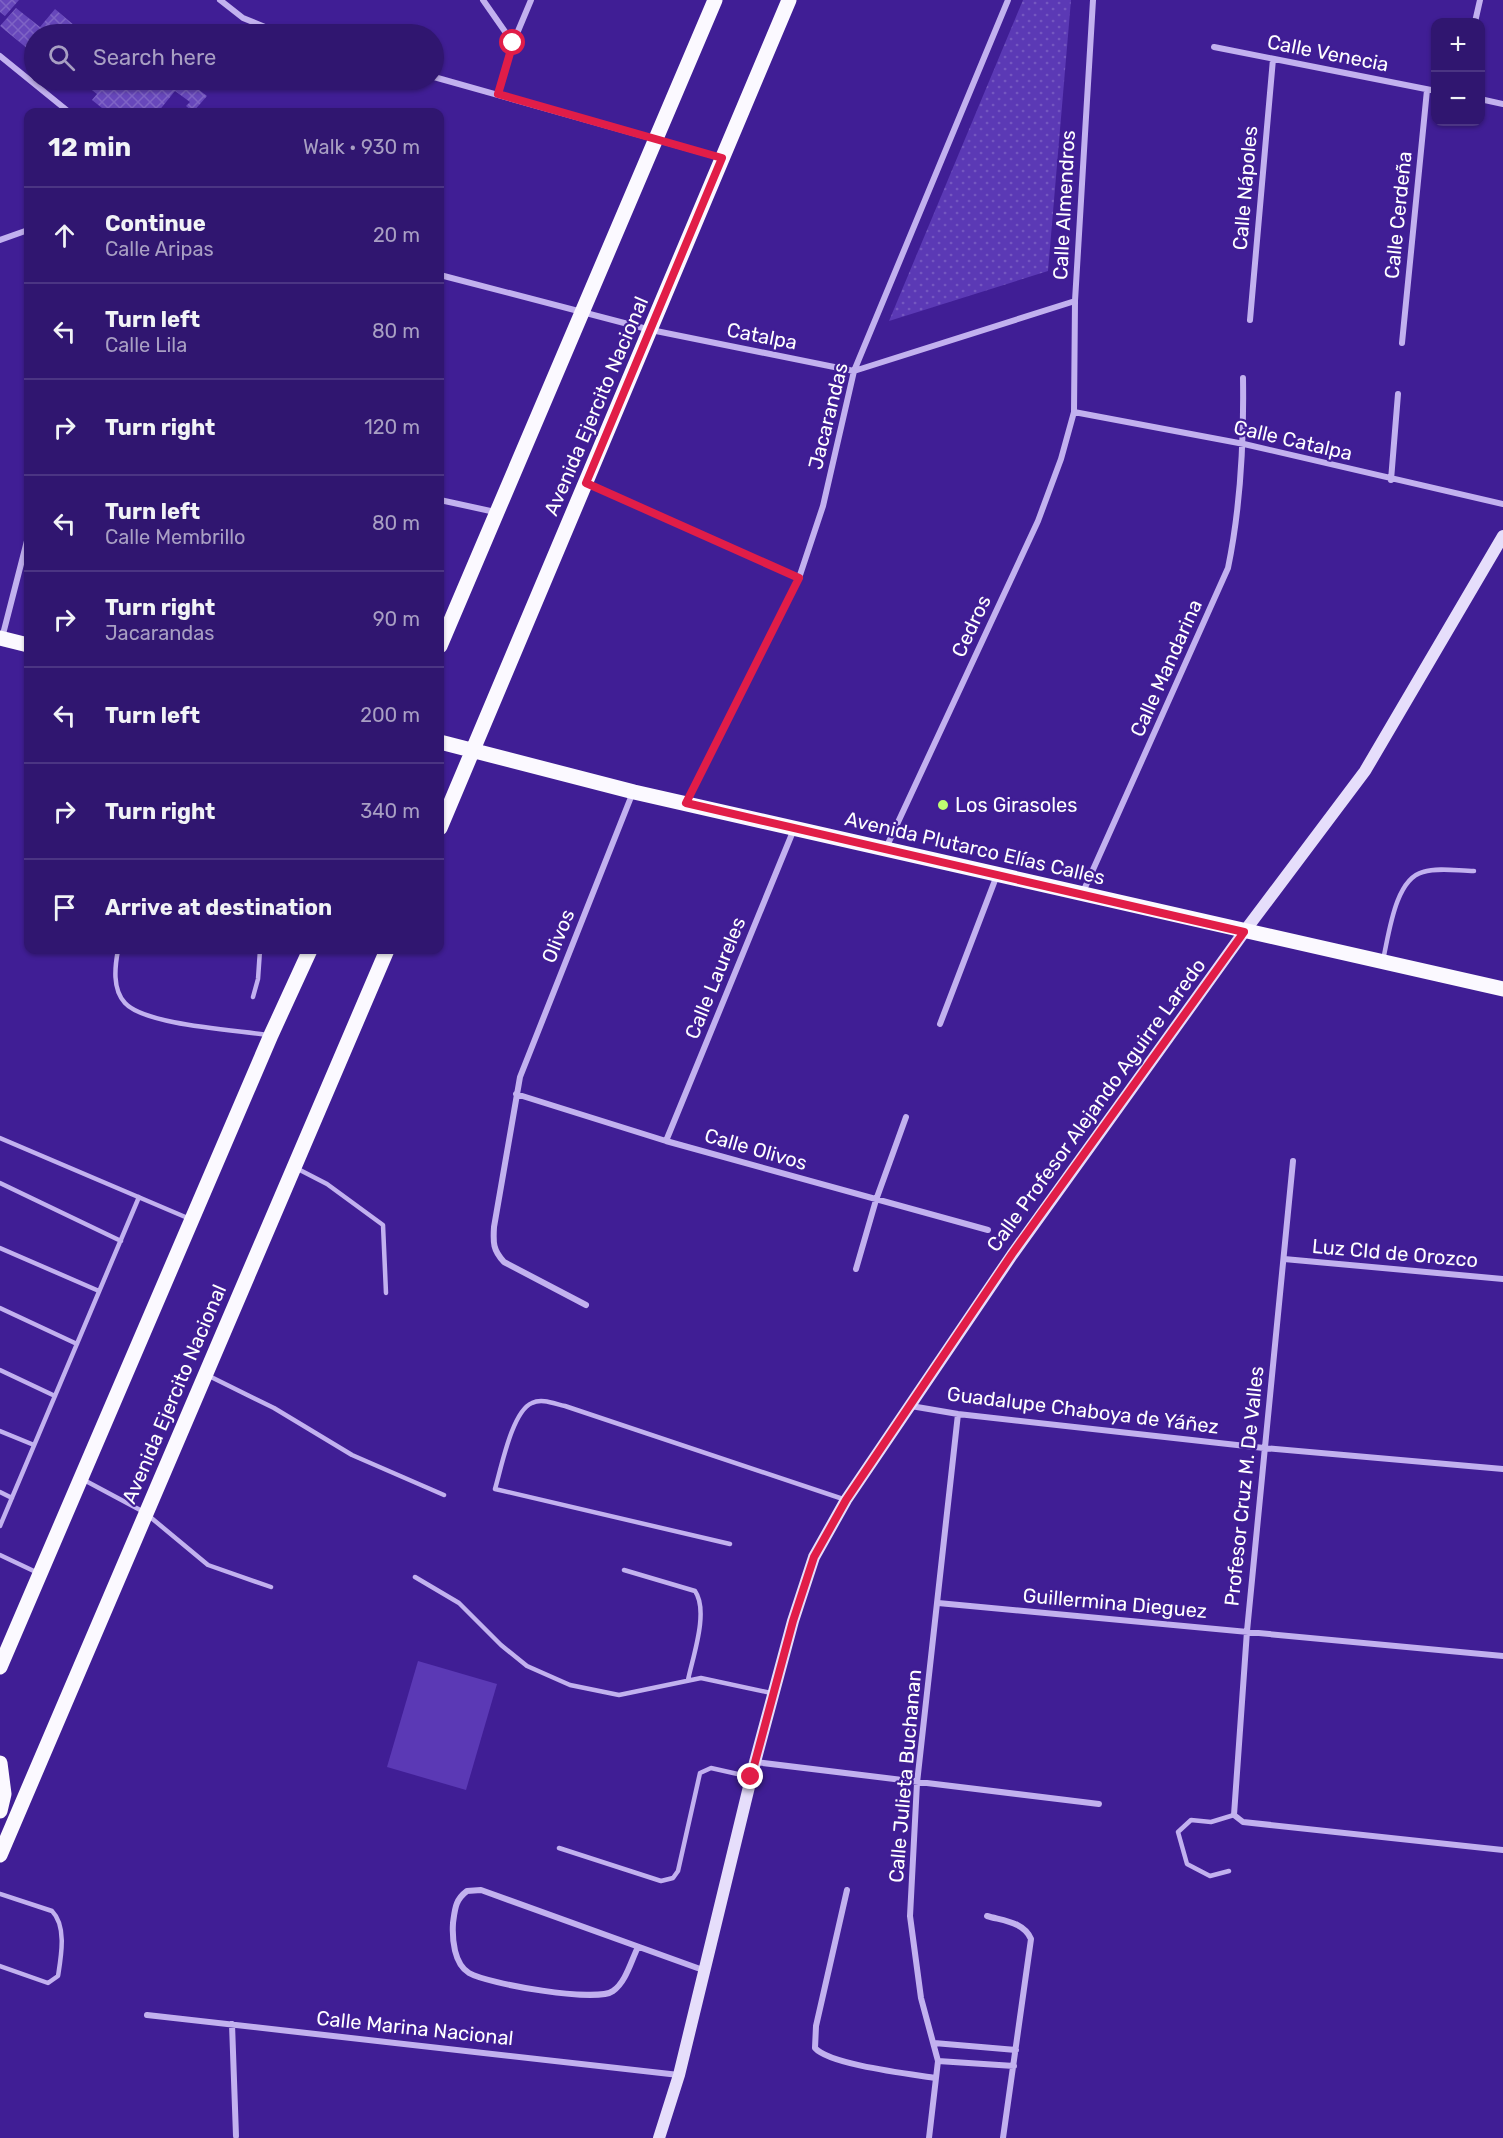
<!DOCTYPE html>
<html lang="en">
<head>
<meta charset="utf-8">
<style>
	body { margin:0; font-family:Rubik,sans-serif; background:#381f75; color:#f1f3f6 }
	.controls { position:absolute; right:18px; top:18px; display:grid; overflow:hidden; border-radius:12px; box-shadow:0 2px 4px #0004 }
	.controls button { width:54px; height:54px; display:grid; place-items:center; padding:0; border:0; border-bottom:2px solid #4b3583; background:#301670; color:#f1f3f6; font:30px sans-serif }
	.stop { position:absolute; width:18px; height:18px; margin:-14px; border:4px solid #e11d48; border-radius:50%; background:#fff }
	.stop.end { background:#e11d48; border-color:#fff; box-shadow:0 2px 6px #0008 }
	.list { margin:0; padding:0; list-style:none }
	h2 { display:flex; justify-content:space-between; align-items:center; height:78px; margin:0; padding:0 24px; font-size:26px }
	h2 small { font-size:20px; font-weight:400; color:#a89fc3 }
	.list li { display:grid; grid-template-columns:39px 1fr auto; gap:18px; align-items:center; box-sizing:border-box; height:96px; padding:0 24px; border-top:2px solid #4b3583 }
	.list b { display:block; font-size:22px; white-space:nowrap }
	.list p { margin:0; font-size:20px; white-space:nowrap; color:#a89fc3 }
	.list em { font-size:20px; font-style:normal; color:#a89fc3 }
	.icon { flex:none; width:33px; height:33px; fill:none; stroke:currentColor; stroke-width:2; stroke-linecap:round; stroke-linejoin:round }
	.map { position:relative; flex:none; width:1503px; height:2138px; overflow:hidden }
	.search { position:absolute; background:#301670; box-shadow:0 2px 4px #0004; left:24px; top:24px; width:420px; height:66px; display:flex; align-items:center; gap:15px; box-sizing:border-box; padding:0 21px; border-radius:33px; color:#a89fc3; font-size:22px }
	.panel { position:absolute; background:#301670; box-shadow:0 2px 4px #0004; left:24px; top:108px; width:420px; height:846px; border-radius:12px }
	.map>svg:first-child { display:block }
	.park { fill:url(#park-dots) }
	.garden { fill:#5b39b5 }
	.building { fill:url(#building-cross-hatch) }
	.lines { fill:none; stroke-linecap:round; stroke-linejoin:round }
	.lane { stroke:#c2b1ef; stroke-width:4.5 }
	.street { stroke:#c2b1ef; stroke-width:6 }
	.secondary { stroke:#e6defb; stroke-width:12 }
	.primary { stroke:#fbf9ff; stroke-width:15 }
	.route { stroke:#e11d48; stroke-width:8 }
	.poi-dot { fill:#c0fd71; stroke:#401e95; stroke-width:2 }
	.labels { text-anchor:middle; stroke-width:4.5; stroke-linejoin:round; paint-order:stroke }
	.street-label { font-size:20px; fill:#fff; stroke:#401e95 }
	.poi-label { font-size:20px; fill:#fff; stroke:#401e95; text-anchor:start }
</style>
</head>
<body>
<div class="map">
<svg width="1503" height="2138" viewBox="0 0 1503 2138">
	<defs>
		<pattern id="park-dots" width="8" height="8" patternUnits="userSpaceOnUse" patternTransform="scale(1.5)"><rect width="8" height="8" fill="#5b39b5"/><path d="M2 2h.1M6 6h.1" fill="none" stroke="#7457c0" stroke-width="1.8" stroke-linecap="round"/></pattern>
		<pattern id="building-cross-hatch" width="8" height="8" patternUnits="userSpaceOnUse" patternTransform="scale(1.5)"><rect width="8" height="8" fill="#6747bb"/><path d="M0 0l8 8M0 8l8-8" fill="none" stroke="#7e63c5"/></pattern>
	</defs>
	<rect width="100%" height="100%" fill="#401e95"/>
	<path class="park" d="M1023 0H1071L1048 271 889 321Z"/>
	<path class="garden" d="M418 1661 497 1684 466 1790 387 1767Z"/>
	<path class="building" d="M0 0H19L5 16 0 12Z
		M16 8 40 27 55 9 75 26 68 34H34V54L0 26Z
		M77 27 86 34H71Z
		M79 80H186L207 96 193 112 186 106 190 102 175 91 158 112H115L110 109 107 112 92 100 97 94Z"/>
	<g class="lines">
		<path class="lane" d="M118 950C115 966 112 989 125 1003 145 1025 235 1030 268 1035
			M1383 960C1389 934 1395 879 1423 872 1439 867 1458 871 1474 871
			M253 997 258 979 260 950
			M0 1138 190 1219
			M296 1168 327 1184 383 1225 386 1293
			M0 1183 121 1241
			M0 1248 99 1291
			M0 1308 77 1344
			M0 1370 55 1396
			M207 1375 274 1408 352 1455 444 1495
			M0 1431 34 1445
			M84 1480 142 1511
			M0 1492 12 1498
			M149 1516 208 1565 271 1587
			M0 1526 139 1197
			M730 1544 495 1489C501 1469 512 1411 532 1403 542 1398 555 1404 565 1406L846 1500
			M0 1555 38 1573
			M624 1570 695 1591C709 1611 693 1656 688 1680
			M415 1577 459 1603 501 1645 527 1666 570 1685 619 1695 701 1678 771 1693
			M559 1848 661 1881 673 1878 678 1871 700 1773 711 1768 751 1777
			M1229 1871 1210 1876 1187 1864 1178 1832 1191 1820 1211 1822 1234 1815
			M0 1894 52 1911C67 1926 61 1957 58 1976L48 1983 0 1966"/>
		<path class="street" d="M220 0 243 18 282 34
			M483 0 513 43
			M1475 22 1480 0
			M1214 47 1436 91
			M0 56 69 112
			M434 77 722 158
			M498 94 513 43 531 0
			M1480 99 1503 104
			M0 240 28 230
			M440 275 651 330 854 371 1075 301
			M1250 320 1273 59
			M1402 343 1427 90
			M1074 412 1244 444 1503 504
			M1391 480 1398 394
			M586 483 799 578
			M440 500 495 512
			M2 638 28 537
			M686 803 799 578 823 506 854 371 1008 0
			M886 848 1038 521 1061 459 1074 412 1075 301 1093 0
			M1083 892 1228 568C1241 505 1244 443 1243 378
			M940 1024 997 875
			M516 1094 666 1141 988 1230
			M666 1141 794 829
			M1293 1161 1247 1631 1234 1815 1243 1822 1503 1850
			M1284 1259 1503 1279
			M856 1269 876 1200 906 1117
			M586 1305 504 1262C493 1250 493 1243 494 1227L520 1077 633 792
			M911 1406 958 1414 1264 1448 1503 1469
			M938 1603 1503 1656
			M755 1762 1099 1804
			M847 1890 816 2026 815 2048C830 2065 911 2074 936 2078
			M987 1916C1004 1921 1024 1922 1031 1939L1003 2138
			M638 1947C631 1961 626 1982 613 1991 597 2003 488 1984 469 1973 454 1964 452 1939 453 1923 455 1909 455 1900 467 1891L481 1890 703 1970
			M147 2015 679 2075
			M232 2024 236 2136
			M934 2043 1016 2050
			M938 2061 1014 2066
			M929 2138 938 2061 921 1998 910 1916 917 1783 958 1414"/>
		<path class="secondary" d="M659 2138 679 2075 755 1762 793 1621 814 1557 846 1500 1012 1255 1244 932 1365 771 1503 536"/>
		<path class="primary" d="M0 638 28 645
			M440 646 715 0
			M440 742 634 792 1503 989
			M440 828 789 0
			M0 1667 271 1035 310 950
			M0 1763 4 1794 0 1811
			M0 1855 387 950"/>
	</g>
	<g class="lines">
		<path class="route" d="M513 43 498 94 722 158 586 483 799 578 686 803 1244 932 1012 1254 846 1500 814 1557 793 1621 751 1777"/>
	</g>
	<circle class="poi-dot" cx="943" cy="805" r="6"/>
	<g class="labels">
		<g class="street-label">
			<text transform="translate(1328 53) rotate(11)" y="7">Calle Venecia</text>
			<text transform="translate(1245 188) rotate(-85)" y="7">Calle Nápoles</text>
			<text transform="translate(1064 205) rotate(-87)" y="7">Calle Almendros</text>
			<text transform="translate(1398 215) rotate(-84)" y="7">Calle Cerdeña</text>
			<text transform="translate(762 336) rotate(11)" y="7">Catalpa</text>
			<text transform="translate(596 406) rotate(-67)" y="7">Avenida Ejercito Nacional</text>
			<text transform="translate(828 416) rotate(-76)" y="7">Jacarandas</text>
			<text transform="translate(1293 440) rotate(13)" y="7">Calle Catalpa</text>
			<text transform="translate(971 626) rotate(-65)" y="7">Cedros</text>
			<text transform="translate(1166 668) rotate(-66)" y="7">Calle Mandarina</text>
			<text transform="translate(975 848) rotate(13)" y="7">Avenida Plutarco Elías Calles</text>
			<text transform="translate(558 936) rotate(-68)" y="7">Olivos</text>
			<text transform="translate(715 978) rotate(-68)" y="7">Calle Laureles</text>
			<text transform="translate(1096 1105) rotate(-54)" y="7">Calle Profesor Alejando Aguirre Laredo</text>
			<text transform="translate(756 1149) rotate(16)" y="7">Calle Olivos</text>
			<text transform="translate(1395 1253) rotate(5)" y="7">Luz CId de Orozco</text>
			<text transform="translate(174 1394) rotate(-67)" y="7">Avenida Ejercito Nacional</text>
			<text transform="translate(1083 1410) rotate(7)" y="7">Guadalupe Chaboya de Yáñez</text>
			<text transform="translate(1244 1486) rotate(-84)" y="7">Profesor Cruz M. De Valles</text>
			<text transform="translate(1115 1603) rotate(5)" y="7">Guillermina Dieguez</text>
			<text transform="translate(905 1776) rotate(-85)" y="7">Calle Julieta Buchanan</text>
			<text transform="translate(415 2028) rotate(6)" y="7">Calle Marina Nacional</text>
		</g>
		<g class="poi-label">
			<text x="955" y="812">Los Girasoles</text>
		</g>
	</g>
</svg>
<div class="controls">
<button>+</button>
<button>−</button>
</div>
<div class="stop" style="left:513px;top:43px"></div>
<div class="stop end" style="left:751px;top:1777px"></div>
<div class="search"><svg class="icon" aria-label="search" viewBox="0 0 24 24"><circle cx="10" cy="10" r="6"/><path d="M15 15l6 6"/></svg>Search here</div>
<section class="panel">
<h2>12 min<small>Walk · 930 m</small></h2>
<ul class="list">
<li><svg class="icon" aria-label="ahead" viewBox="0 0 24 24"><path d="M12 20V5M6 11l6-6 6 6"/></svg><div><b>Continue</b><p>Calle Aripas</p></div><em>20 m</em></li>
<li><svg class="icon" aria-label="left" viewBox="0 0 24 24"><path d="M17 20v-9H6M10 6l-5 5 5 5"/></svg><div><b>Turn left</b><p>Calle Lila</p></div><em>80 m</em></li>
<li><svg class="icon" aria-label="right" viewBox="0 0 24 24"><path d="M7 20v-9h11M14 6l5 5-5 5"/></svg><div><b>Turn right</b></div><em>120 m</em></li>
<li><svg class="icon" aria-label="left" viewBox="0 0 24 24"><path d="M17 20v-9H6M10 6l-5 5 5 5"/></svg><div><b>Turn left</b><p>Calle Membrillo</p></div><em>80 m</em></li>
<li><svg class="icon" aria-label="right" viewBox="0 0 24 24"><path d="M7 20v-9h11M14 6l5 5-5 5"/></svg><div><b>Turn right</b><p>Jacarandas</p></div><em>90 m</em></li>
<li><svg class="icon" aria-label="left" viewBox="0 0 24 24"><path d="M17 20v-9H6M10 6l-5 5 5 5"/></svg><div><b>Turn left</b></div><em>200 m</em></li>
<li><svg class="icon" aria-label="right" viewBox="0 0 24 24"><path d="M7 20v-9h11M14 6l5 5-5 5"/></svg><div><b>Turn right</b></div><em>340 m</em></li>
<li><svg class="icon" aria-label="arrive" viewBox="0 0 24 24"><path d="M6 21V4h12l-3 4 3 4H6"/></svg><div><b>Arrive at destination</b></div></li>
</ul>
</section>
</div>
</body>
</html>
